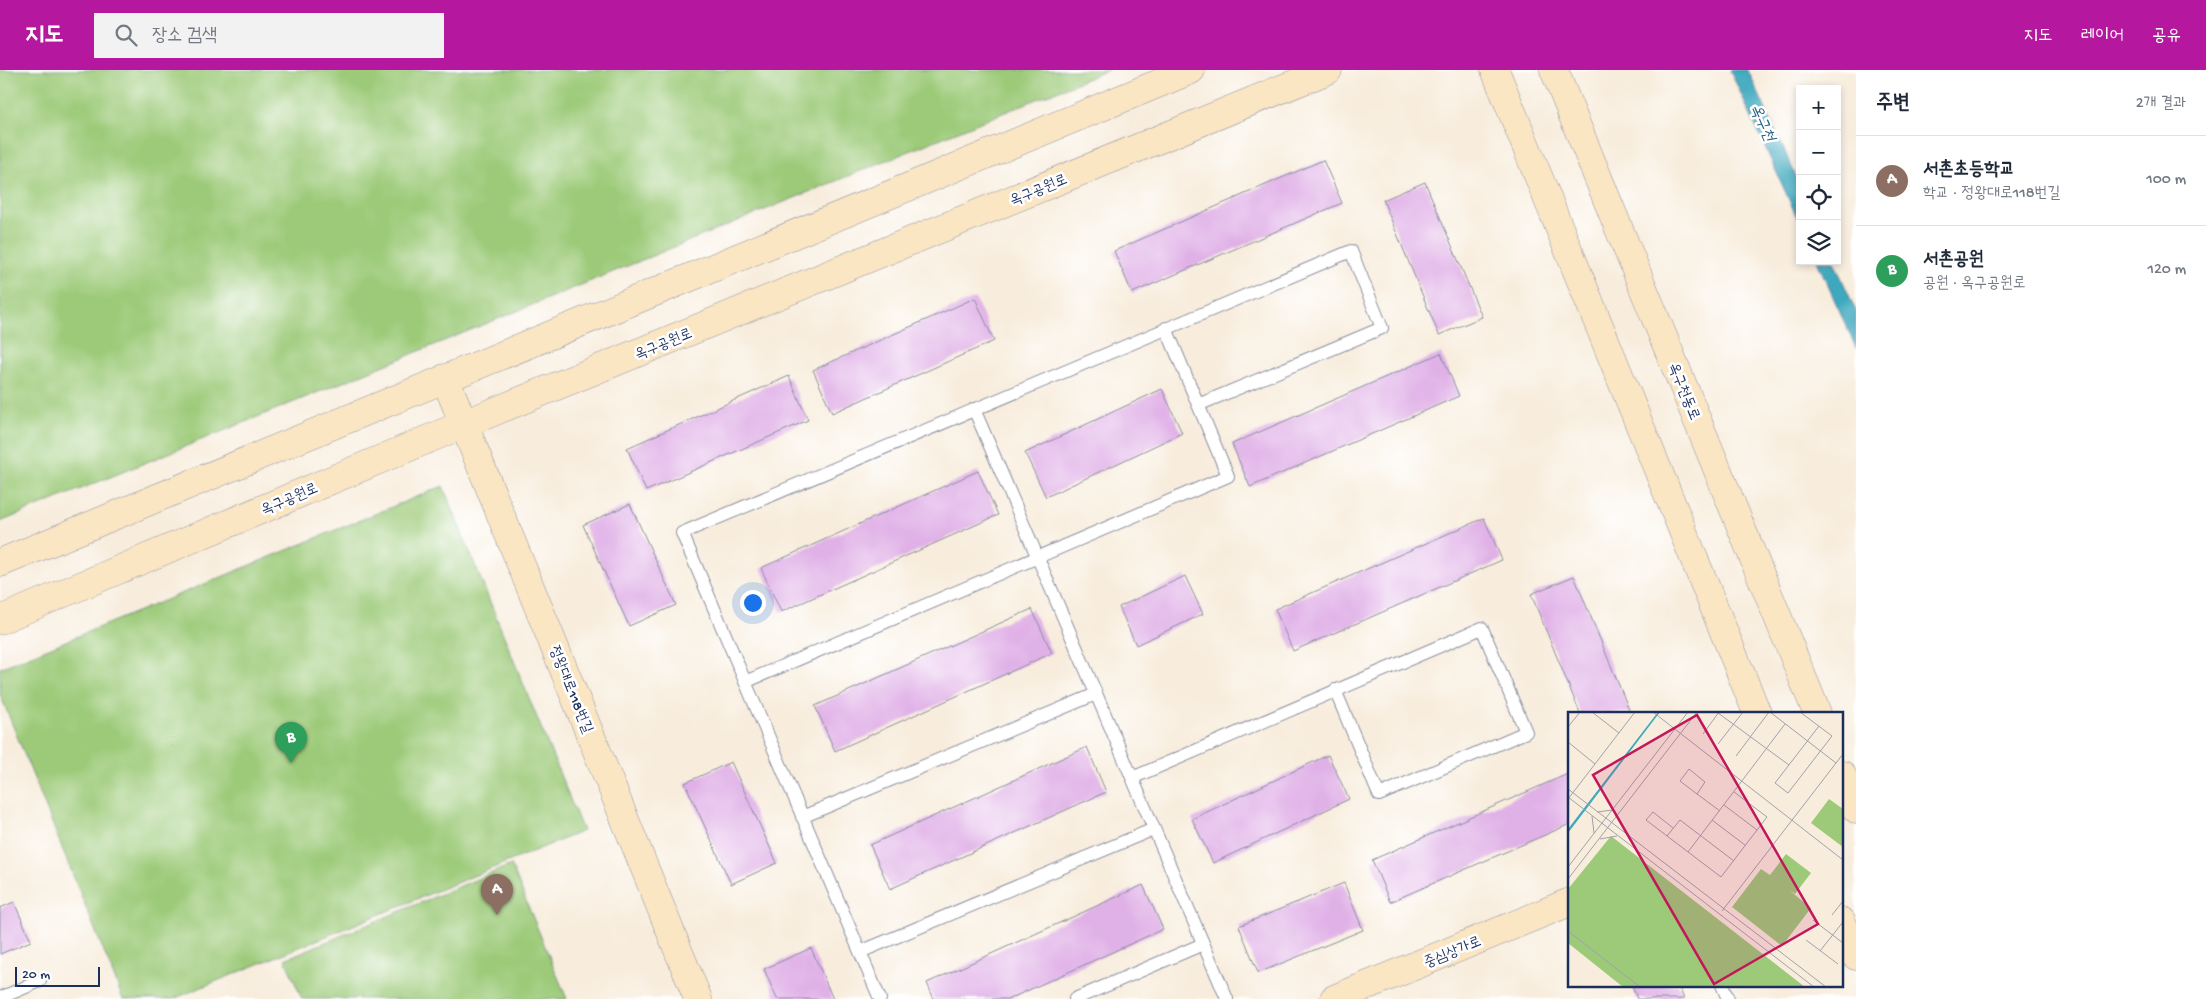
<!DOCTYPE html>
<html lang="ko">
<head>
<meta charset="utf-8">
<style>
	body { margin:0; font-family:"Gochi Hand","Poor Story",sans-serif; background:#f2f2f3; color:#1f2937 }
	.controls { position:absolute; right:15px; top:15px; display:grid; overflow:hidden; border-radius:0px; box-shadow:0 2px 8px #0003 }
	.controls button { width:45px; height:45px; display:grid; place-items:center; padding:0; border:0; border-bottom:1px solid #e0e1e3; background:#fff; color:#1f2937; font:25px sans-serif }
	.scale { position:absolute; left:15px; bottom:12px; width:85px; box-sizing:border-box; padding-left:5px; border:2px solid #1b2f5e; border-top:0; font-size:14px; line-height:18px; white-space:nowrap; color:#1b2f5e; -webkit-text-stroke:4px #fff; paint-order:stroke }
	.you { position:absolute; left:752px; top:532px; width:18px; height:18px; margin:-12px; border:4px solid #fff; border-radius:50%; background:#1a73e8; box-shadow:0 0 0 8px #1a73e833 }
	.badge { display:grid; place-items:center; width:32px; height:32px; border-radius:50%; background:#b5179e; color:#fff; font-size:16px; font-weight:700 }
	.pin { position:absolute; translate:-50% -41px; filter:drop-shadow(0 1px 2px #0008) }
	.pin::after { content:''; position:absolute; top:26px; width:18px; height:15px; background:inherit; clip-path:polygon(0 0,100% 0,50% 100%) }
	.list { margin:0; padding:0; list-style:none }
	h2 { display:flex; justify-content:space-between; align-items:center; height:65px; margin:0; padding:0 20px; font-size:21px }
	h2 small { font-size:16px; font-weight:400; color:#747a83 }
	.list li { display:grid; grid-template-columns:32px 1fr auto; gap:15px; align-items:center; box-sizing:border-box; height:90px; padding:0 20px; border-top:1px solid #e0e1e3 }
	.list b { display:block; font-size:19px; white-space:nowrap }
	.list p { margin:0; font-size:16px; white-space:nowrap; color:#747a83 }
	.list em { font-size:16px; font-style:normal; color:#747a83 }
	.icon { flex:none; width:28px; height:28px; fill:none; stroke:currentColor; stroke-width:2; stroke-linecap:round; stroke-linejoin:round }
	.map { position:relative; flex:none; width:1856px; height:929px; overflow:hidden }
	header { display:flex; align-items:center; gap:30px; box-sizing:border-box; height:70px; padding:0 25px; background:#b5179e; color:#fff }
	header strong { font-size:24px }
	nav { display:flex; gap:28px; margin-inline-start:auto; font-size:18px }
	.search { width:350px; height:45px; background:#f2f2f3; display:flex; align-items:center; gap:12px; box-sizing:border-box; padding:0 18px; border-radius:0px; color:#747a83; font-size:19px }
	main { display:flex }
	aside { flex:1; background:#fff }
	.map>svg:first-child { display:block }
	.green { fill:#9cca78; stroke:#5c7c6b }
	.water { fill:#3ea8be; stroke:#2c6c8e }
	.building { fill:#e0b1e7 }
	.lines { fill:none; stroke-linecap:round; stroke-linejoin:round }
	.lane-casing { stroke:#8a8e9e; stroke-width:14 }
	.secondary-casing { stroke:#8a8e9e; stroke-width:29 }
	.lane { stroke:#fff; stroke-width:12 }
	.secondary { stroke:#fbe6c4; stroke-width:28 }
	.labels { text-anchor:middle; stroke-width:5; stroke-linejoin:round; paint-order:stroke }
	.street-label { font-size:15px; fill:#1b2f5e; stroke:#fff }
	.water-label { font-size:16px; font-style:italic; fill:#295f84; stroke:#fff }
	.inset-road { fill:none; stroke:#a0a1aa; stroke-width:1 }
	.view { fill:#c2185b; fill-opacity:0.15; stroke:#c2185b; stroke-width:2.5 }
	.inset-edge { fill:none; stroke:#1b2f5e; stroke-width:2.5 }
</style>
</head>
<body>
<header>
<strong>지도</strong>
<div class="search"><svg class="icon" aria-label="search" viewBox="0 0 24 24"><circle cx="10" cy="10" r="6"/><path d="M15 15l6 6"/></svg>장소 검색</div>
<nav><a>지도</a><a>레이어</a><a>공유</a></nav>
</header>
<main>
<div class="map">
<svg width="1856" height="929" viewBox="0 0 1856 929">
	<rect width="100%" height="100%" fill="#fff"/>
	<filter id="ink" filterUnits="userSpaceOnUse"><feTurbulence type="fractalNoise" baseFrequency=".02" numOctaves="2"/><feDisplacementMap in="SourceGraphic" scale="10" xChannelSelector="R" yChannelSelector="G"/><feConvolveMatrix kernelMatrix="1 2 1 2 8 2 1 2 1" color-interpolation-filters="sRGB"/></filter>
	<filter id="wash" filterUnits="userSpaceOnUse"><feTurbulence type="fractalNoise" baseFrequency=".0096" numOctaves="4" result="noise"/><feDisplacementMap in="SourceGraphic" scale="20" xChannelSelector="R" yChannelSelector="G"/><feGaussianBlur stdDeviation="1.12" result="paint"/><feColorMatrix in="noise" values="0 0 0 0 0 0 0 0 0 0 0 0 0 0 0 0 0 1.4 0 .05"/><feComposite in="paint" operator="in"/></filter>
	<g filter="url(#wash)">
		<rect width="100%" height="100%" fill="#f8eddd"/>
		<path class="green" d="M0 0H1108L0 452Z
			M443 416 583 761 173 929H123L0 624V598Z
			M511 795 567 929H302L285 889Z"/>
		<path class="water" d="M1730 0H1748L1800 115V154Z
			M1817 191H1834L1856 241V278Z"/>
		<g id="blocks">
			<path class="building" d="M1323 90 1342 133 1132 223 1114 181Z
				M1425 112 1482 247 1439 265 1383 130Z
				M975 228 994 271 832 343 813 300Z
				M1441 283 1459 326 1250 417 1232 374Z
				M789 306 808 350 646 421 627 378Z
				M1162 319 1182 363 1046 427 1025 383Z
				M978 401 998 445 781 542 761 498Z
				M630 434 676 535 629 556 583 455Z
				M1484 448 1502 490 1293 581 1275 539Z
				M1185 506 1203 544 1136 575 1119 537Z
				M1574 506 1630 642 1628 643H1580L1531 524Z
				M1032 539 1052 583 835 681 815 636Z
				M1087 677 1106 722 890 819 870 775Z
				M1328 685 1349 729 1213 793 1192 749Z
				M731 692 777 793 731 814 685 713Z
				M1570 703V754L1390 832 1372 790Z
				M1344 813 1363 860 1258 903 1239 856Z
				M1143 815 1163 859 1009 929H934L927 913Z
				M14 832 31 871 0 884V838Z
				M811 878 833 929H777L764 899Z
				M1632 915H1678L1684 929H1637Z"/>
		</g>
	</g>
	<g filter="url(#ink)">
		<use href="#blocks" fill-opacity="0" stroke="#8a8e9e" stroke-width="1"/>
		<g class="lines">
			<g class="lane-casing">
				<path id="lane" d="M974 339 1227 929
					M745 612 1228 406 1166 258
					M1132 708 1482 558 1526 662 1379 725 1335 620
					M802 747 1096 624
					M860 882 1154 759
					M1722 915 1728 929
					M0 928 40 911
					M880 929 682 463 1351 181 1382 258 1198 335
					M1075 929 1203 874"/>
			</g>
			<g class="secondary-casing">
				<path id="secondary" d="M1495 0 1757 643
					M1554 0 1817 643
					M445 308 698 929
					M0 493 1191 0
					M0 550 464 354 1328 0
					M1842 705 1856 739
					M1842 852 1856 886
					M1334 929 1570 832"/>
			</g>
			<use href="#lane" class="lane"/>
			<use href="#secondary" class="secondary"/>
		</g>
	</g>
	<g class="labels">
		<g class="street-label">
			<text transform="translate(1038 119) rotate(-22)" y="5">옥구공원로</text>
			<text transform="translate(663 273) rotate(-22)" y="5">옥구공원로</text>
			<text transform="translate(1685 321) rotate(68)" y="5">옥구천동로</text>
			<text transform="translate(289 428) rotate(-23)" y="5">옥구공원로</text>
			<text transform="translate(572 619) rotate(68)" y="5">정왕대로118번길</text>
			<text transform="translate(1452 881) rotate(-22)" y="5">중심상가로</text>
		</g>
		<g class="water-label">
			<text transform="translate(1764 52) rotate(66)" y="6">옥구천</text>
		</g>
	</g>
	<g transform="translate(1568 642)">
		<rect width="275" height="275" fill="#f8eddd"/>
		<path d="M261 87 275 97V135L243 111ZM43 124 237 275H55L0 231V177ZM218 142 243 161 227 182 221 178 243 196 214 234 164 195 193 157 202 163Z" fill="#9cca78"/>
		<path d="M90 0H92L0 121V117Z" fill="#3ea8be"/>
		<path class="inset-road" d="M24 0 51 21M85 0 275 148M202 0 268 51M232 0 264 24 220 81 207 71 251 14M150 1 221 53M0 15 12 0M135 22 151 0M0 30 27 52M150 32 175 0M168 44 201 0M0 77 258 275M129 82 137 70 121 57 112 69 129 82 152 99M0 85 246 275M0 87 67 0M156 93 189 118M29 100 44 98M24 104 26 121M144 108 177 133M105 116 85 100 78 108 153 165 199 105 166 80M99 124 112 108 166 149M32 127 49 124M120 140 217 12M0 155 120 0M0 167 129 0M154 199 275 42M264 203 275 189M245 208 275 231M0 219 72 275M238 228 270 252M252 239 275 210"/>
		<path class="view" d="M129 3 250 212 146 272 25 63Z"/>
		<rect width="275" height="275" class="inset-edge"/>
	</g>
</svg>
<div class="controls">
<button>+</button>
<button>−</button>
<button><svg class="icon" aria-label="locate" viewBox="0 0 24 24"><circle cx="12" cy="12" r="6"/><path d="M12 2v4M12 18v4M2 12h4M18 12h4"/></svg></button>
<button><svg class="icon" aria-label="layers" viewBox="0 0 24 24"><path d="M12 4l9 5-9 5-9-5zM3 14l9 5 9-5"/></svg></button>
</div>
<div class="scale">20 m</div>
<div class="you"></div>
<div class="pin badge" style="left:497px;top:845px;background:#8d6e63">A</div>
<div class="pin badge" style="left:291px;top:693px;background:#2e9e5b">B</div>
</div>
<aside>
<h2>주변<small>2개 결과</small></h2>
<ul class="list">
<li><span class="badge" style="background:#8d6e63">A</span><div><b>서촌초등학교</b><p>학교 · 정왕대로118번길</p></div><em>100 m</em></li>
<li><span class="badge" style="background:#2e9e5b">B</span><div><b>서촌공원</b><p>공원 · 옥구공원로</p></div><em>120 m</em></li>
</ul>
</aside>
</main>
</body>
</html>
